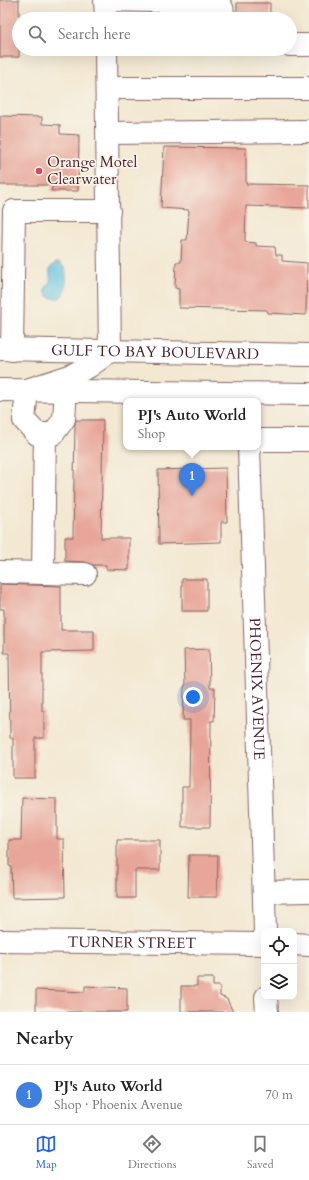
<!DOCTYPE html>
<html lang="en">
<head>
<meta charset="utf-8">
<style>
	body { margin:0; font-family:Cardo,serif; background:#f6f6f6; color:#222 }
	.controls { position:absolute; right:12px; bottom:12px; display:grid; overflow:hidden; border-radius:8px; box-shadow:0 4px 16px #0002 }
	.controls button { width:36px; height:36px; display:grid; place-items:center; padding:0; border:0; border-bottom:1px solid #e0e0e0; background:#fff; color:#222; font:20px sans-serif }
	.you { position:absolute; left:193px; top:697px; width:14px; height:14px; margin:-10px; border:3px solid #fff; border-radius:50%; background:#1a73e8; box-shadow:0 0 0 6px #1a73e833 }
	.badge { display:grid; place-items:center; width:26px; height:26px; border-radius:50%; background:#2563eb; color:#fff; font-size:13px; font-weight:700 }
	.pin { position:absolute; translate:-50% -33px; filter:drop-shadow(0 1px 2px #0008) }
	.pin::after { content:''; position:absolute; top:21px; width:14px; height:12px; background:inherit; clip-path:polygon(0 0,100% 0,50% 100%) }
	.popup { position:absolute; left:123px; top:398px; width:138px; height:52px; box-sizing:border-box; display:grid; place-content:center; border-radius:8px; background:#fff; filter:drop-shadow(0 1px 3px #0005); font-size:13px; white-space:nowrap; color:#767676 }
	.popup b { font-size:15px; color:#222 }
	.popup::after { content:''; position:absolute; left:50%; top:100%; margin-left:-8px; border:8px solid transparent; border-top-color:#fff }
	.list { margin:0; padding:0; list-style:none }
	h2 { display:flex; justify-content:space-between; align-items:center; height:52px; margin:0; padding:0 16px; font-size:17px }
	h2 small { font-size:13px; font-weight:400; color:#767676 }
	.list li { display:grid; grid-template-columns:26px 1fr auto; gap:12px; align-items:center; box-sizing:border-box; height:60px; padding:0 16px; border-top:1px solid #e0e0e0 }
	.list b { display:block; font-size:15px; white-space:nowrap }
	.list p { margin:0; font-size:13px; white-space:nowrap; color:#767676 }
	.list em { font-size:13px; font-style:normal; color:#767676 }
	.icon { flex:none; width:22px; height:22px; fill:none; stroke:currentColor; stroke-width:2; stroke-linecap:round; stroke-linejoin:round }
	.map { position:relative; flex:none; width:309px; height:1012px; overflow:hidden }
	.search { position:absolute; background:#fff; box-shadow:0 4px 16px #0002; left:12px; right:12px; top:12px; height:44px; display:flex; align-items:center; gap:10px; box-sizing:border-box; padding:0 14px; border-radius:22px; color:#767676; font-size:15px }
	.sheet { height:112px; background:#fff }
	nav { display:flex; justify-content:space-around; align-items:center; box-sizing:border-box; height:56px; border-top:1px solid #e0e0e0; background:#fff; font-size:11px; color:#767676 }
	nav a { display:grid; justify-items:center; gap:2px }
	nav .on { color:#2563eb }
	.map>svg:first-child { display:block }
	.water { fill:#62c2e0; stroke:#567086 }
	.building { fill:#e8a599 }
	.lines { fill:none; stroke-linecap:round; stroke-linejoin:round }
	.minor-casing { stroke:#856565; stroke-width:24 }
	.major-casing { stroke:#856565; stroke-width:24 }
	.minor { stroke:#fff; stroke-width:22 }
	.major { stroke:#fff; stroke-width:22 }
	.poi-dot { fill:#d1495b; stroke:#f7f3e8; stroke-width:1.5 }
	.labels { text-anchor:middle; stroke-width:3.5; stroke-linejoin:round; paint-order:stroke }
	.poi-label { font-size:15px; fill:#4a1f2b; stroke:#f7f3e8; text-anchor:start }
	.street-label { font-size:15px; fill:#4a1f2b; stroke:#f7f3e8 }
</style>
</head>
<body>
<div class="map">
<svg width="309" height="1012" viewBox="0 0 309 1012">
	<rect width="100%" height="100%" fill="#f7f3e8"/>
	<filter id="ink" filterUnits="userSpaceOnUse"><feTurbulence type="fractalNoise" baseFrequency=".025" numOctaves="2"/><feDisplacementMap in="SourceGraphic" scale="8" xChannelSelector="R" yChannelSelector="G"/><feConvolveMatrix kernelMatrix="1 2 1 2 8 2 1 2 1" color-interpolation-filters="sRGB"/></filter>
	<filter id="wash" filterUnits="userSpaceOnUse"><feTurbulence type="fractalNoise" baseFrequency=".012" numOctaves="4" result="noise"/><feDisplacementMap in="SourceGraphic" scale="16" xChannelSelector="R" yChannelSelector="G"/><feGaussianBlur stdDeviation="0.9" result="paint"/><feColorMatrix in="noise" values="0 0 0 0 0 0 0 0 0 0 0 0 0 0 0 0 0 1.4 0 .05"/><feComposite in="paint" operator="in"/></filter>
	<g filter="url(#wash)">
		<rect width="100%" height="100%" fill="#f3e8d2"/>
		<path class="water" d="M55 263H60L65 268C67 277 68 303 52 298 48 296 46 295 45 291 46 287 48 285 50 282 52 273 45 273 55 263Z"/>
		<g id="blocks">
			<path class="building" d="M0 0H19V57H0Z
				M237 3H270V19H237Z
				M0 116 42 117V124L60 125V134L79 135 78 191H51L53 185H0Z
				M164 147 246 148V184L309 185V208L246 206 245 242 256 243V246L275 247 276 255H282V261L307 263 306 315 268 313 267 310 179 308V289L175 288 176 262H181L182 240H187L189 210 161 208Z
				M76 420H103L101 538H129V570L106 569V565H93L85 562 65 561V537H73L75 425Z
				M226 468 227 522H221V542L159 544 158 470Z
				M182 579H207V611H182Z
				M0 584 61 586V630H94V651L42 652V711H44V738H35V778H13V738H10L9 653H4V609H0Z
				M209 649 210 688H215L214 721H211L210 827H182V787H189L190 720H183L184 687H185L184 650Z
				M22 798 57 799V839H64L65 897 12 898 11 866H9V840H21Z
				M117 840H160V870H135V898H117Z
				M189 855H218L217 897H188Z
				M197 978H213V986H220V996L227 999 233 1012H181V986H197Z
				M85 986 127 988V1012H36V990L85 992Z"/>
		</g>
	</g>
	<g filter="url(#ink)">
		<use href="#blocks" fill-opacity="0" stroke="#856565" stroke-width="1"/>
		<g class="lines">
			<g class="minor-casing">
				<g id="minor">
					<path d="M105 0 207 2"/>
					<path d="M105 0 106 19"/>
					<path d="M207 0V2C222 4 223 4 223 19"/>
					<path d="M290 45H309"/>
					<path d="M107 88H309"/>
					<path d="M108 133 309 131"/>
					<path d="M12 350 14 211H109"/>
					<path d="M66 390 64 419 53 434H37L24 420 27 390 70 376 90 366 110 351 106 49"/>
					<path d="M258 440H309"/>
					<path id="s1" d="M249 447 265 931"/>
					<path d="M0 572 85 574"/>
					<path d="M43 572 45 434"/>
					<path d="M264 892 309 891"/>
					<path id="s2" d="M0 941 264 944"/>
					<path d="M294 944 309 945"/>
					<path d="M266 997 267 1012"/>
				</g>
			</g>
			<g class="major-casing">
				<g id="major">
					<path id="s3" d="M0 349 309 355"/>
					<path d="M0 390 309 394"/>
				</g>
			</g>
			<use href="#minor" class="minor"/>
			<use href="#major" class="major"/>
		</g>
	</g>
	<circle class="poi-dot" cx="39" cy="171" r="4"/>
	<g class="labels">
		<g class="poi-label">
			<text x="47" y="167">Orange Motel<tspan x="47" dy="17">Clearwater</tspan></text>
		</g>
		<g class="street-label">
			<text dy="5" stroke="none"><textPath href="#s3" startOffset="155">GULF TO BAY BOULEVARD</textPath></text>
			<text dy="5" stroke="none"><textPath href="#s1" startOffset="242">PHOENIX AVENUE</textPath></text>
			<text dy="5" stroke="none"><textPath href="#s2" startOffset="132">TURNER STREET</textPath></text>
		</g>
	</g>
</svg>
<div class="controls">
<button><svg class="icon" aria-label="locate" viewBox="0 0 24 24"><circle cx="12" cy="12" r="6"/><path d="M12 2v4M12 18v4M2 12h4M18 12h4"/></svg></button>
<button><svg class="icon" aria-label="layers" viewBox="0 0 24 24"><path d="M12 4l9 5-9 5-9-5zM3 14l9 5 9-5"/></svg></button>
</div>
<div class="you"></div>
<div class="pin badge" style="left:192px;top:496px;background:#3f7fe0">1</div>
<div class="popup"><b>PJ's Auto World</b>Shop</div>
<div class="search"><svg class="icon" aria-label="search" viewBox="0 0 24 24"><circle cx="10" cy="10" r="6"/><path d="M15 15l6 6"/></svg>Search here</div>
</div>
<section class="sheet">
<h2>Nearby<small></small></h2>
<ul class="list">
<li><span class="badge" style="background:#3f7fe0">1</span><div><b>PJ's Auto World</b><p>Shop · Phoenix Avenue</p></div><em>70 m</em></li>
</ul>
</section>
<nav>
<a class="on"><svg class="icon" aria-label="map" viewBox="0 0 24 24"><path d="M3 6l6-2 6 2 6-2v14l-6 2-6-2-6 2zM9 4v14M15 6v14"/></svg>Map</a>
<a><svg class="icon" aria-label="directions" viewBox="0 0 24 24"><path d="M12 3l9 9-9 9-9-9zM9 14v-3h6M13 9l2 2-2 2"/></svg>Directions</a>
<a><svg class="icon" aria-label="saved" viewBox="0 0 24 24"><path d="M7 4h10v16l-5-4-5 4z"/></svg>Saved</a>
</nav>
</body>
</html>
